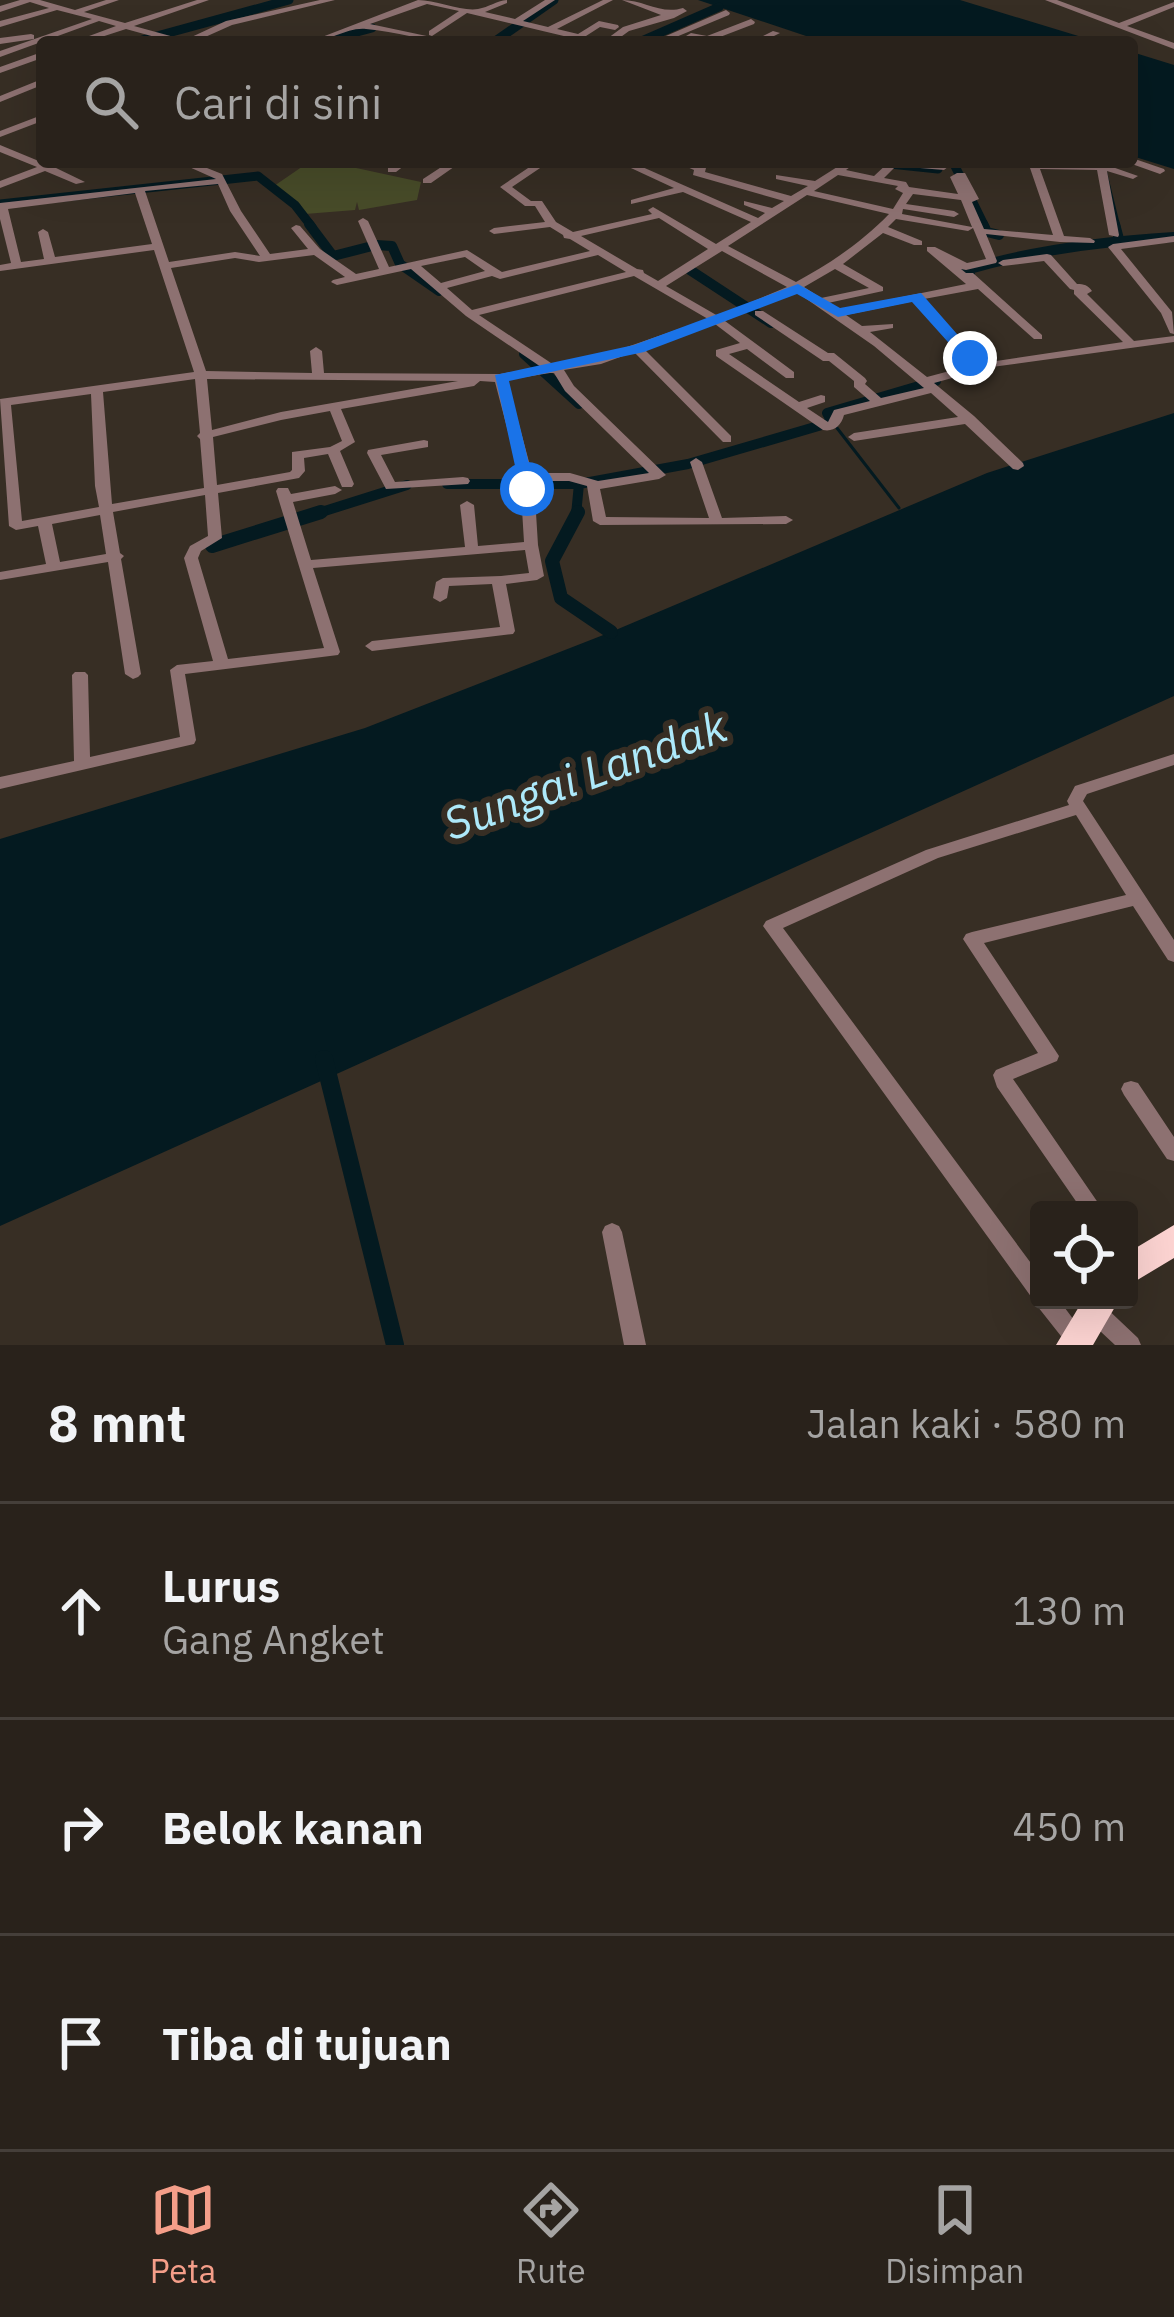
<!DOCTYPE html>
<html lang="id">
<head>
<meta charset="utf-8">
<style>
	body { margin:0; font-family:"IBM Plex Sans",sans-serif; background:#352f28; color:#f1f3f6 }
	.controls { position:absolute; right:36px; bottom:36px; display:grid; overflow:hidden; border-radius:12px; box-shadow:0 12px 48px #0002 }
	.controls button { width:108px; height:108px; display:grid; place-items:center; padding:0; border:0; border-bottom:3px solid #453f3a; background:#29221b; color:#f1f3f6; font:60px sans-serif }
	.stop { position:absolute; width:36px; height:36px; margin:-27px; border:9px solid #1a73e8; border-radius:50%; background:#fff }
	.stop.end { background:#1a73e8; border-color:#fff; box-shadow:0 3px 12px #0008 }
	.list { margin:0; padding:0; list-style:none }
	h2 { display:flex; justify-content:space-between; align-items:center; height:156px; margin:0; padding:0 48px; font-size:51px }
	h2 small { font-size:39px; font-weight:400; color:#a5a4a3 }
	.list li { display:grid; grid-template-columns:78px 1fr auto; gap:36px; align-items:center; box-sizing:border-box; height:216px; padding:0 48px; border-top:3px solid #453f3a }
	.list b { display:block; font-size:45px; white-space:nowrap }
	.list p { margin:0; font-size:39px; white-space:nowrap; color:#a5a4a3 }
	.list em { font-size:39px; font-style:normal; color:#a5a4a3 }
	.icon { flex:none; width:66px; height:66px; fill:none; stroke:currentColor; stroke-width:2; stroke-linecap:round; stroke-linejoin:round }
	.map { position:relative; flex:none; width:1174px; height:1345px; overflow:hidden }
	.search { position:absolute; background:#29221b; box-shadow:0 12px 48px #0002; left:36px; right:36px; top:36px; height:132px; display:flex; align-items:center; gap:30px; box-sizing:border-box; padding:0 42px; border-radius:12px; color:#a5a4a3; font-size:45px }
	.sheet { height:804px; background:#29221b }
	nav { display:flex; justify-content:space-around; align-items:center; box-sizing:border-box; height:168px; border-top:3px solid #453f3a; background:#29221b; font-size:33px; color:#a5a4a3 }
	nav a { display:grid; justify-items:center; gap:6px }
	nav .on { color:#f49e89 }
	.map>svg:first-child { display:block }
	.green { fill:#484c29 }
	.water { fill:#041a20 }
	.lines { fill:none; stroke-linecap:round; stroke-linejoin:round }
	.stream { stroke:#041a20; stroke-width:3 }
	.canal-far3 { stroke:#041a20; stroke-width:9 }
	.canal-far2 { stroke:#041a20; stroke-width:10 }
	.canal-far1 { stroke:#041a20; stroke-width:14 }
	.canal { stroke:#041a20; stroke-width:18 }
	.minor { fill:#8d7171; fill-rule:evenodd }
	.highway { fill:#fdd4d2; fill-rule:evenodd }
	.route { fill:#1a73e8 }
	.labels { text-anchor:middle; stroke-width:12; stroke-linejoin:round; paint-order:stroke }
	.water-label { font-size:45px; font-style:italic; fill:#ade9fa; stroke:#372e24 }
</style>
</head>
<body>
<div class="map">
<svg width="1174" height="1345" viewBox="0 0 1174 1345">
	<rect width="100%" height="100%" fill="#372e24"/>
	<path class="green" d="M309 162H353L347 166 421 182 417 200 359 210 357 202 355 210 305 214 300 204 274 186Z"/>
	<path class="water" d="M698 0H960L1098 42H824Z
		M1132 52 1174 65V169L1132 156Z
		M1174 413V696L0 1226V839L365 728 611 632 987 473Z"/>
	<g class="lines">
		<path class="stream" d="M837 428 899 508"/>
		<path class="canal-far3" d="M135 42 289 0
			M320 42 372 28
			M494 42 554 0
			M639 42 719 7
			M871 162 938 169
			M953 162 985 227
			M1100 162 1116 227
			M0 204 258 176 295 205 312 227"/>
		<path class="canal-far2" d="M309 224 333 256 376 245 392 246 400 264 439 291
			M983 224 987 232 999 235
			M1115 224 1119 239
			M690 270 771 323
			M970 274 966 270C1033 250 1105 241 1174 237
			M524 354 579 404
			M447 484H579L688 464 832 422 827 413 936 381
			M312 515 407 485
			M576 515 579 484"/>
		<path class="canal-far1" d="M578 512 552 561 561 598 611 632
			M212 546 321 512"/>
		<path class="canal" d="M324 1059 395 1345"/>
		<path class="minor" d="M20 0H40L75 10 106 0H119L84 12 125 23 197 0H209L134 26 185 40 226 21 320 0H335L232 25 194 42H173L126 29 86 42H73L116 26 99 21 0 57V51L92 19 57 10 0 27V21L49 8 30 2 0 12V6Z
			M418 0C436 0 463 12 478 9 489 7 496 1 507 0V3L485 12 515 19 545 0H555L523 21 548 27 603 0H613L557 29 578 34 599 21 618 25 619 27 615 30 600 27 586 36 604 41 623 27 661 15 622 0C644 0 661 15 683 8L687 11 674 18 629 31 614 42H589L467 13 432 36 429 35V31L459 11 427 4 370 24 455 42C425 42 396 31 366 29 347 27 329 42 309 42Z
			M1045 0H1057L1119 23 1174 2V7L1127 26 1174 43V49Z
			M726 10 730 13 729 15 664 42H652Z
			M751 19 755 22 754 24 707 42 695 38 687 42H676L691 33 707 36Z
			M773 31 780 33 762 42H751Z
			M31 34 34 35V39L0 44V38Z
			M42 52V58L0 73V67Z
			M42 79V85L0 102V96Z
			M42 115V121L0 137V131Z
			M0 145 46 164 64 162 54 167 85 182 76 184 45 171 0 188V181L37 167 0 152Z
			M1132 158 1164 169 1165 171 1160 174 1129 163 1132 162Z
			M178 162H192L222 174 241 211 270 254 308 249 291 228 296 225 300 226 320 249 356 274 379 269 358 221 363 218 368 221 389 267 467 250 502 272 590 251 570 239 564 238 563 235 550 227 494 234 489 231 494 228 545 222 535 206H525L500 187 537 162H549L512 187 531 201H542L556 222 573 232 652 214 648 210 653 207 716 244 751 222 683 192 631 204V200L674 188 618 162H631L758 218 765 213 744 205V201L772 208 784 201 693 175 694 170 676 162H690L706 168 705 172 791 196 808 186 776 179V175L815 181 845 162H857L846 170 874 176 889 162H954L944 170 896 166 884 178 906 182 909 187 958 194 950 177 957 173H965L979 199 972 202 984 229 1053 235 1030 168 1008 162 1101 163 1138 176 1133 179 1107 171 1119 235 1118 237 1109 235 1097 170 1040 169 1064 236 1090 238 1095 241 1094 243 1060 242 986 234 997 261 996 263 966 270 961 269 966 273H973L1042 335V339H1034L978 289 924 299 983 363 1123 342 1074 294V290L1070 289 1044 261 1003 266 998 263 1003 260 1047 254 1051 255 1077 284C1084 284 1088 285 1092 291L1087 294 1134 341 1174 336V342L992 367 934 383 974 416 1023 463 1024 466 1018 470 1013 469 965 424 854 441 848 437 854 433 958 417 931 393 844 415C841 426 834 432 823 430L716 356V350L740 343 715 324 644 349 731 436V442H723L634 352 601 364 564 370 574 386 666 475 659 479 600 489 606 517 709 518 690 462 696 458 702 462 722 518 786 516 793 520 786 524 600 525 593 521 587 486 569 481H534L538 545 544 576 537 580 506 584 515 631 513 634 372 651 365 646 372 641 500 627 492 584 449 586 447 598 440 602 433 598 436 582 443 578 501 576 529 573 525 550 313 568 340 652 338 655 185 674 196 740 194 744 0 789V777L74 761 72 675 75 672H85L88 675 90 757 180 737 170 670 177 665 213 661 184 558 190 546 208 536 205 495 113 512 120 553 124 556 121 559 141 674 138 677 133 679 125 674 108 562 0 580V572L46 564 38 526 16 530 9 526 0 399 194 372 154 250 0 271V265L11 263 0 219V203L216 179ZM838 175 898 186 895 189 903 193 893 209 814 191ZM218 184 230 211 260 256 235 252 169 262 145 191ZM135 193 152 244 55 257 48 232 43 229 38 232 44 259 21 262 8 209ZM913 194 961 200 972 227 902 214 903 209 954 217 959 214 954 211 906 204ZM807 195 889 214C862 242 831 263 796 282L728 246ZM659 218 708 249 658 281 644 273 643 270 637 269 581 236ZM896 219 968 231 973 228 986 259 967 263 935 247H927V251L966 284 838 310 828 303 883 291V287L843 264 883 233 914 245H922V241L888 227ZM722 251 787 287 718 316 666 286ZM314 255 345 277 333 280 331 282 337 285 411 269 466 316 541 367 500 374 324 373 322 351 316 347 310 351 312 373 206 371 171 268 235 258 259 262ZM598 255 626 272 472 310 447 288 492 276 500 279ZM465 257 485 271 441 283 421 266ZM835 269 869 288 821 298 804 287ZM634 276 708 319 595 358 554 365 479 315ZM795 291 874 346 924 388 881 398 865 384 867 381 865 378 834 353H828L763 311H755V315L823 361H829L854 381V387L870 401 834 410 828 422 807 408 825 402V396L821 395 799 402 729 354 747 349 786 378H794V372L725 321ZM914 301 972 365 927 377 870 332 893 328V324L862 326 846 315ZM550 373H554L565 391 649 473 598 481 570 473H532L507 380ZM195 379 200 433 197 436 200 439 204 488 112 504 103 392ZM207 379 458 381 281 412 212 430ZM480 381 495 382 520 477 524 542 478 546 474 505 467 501 460 505 465 547 311 560 293 502 335 494 342 490 335 486 291 494 288 488H278L276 491 324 648 228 659 198 558 201 551 222 538 218 493 299 478 305 471 304 458 328 454 342 487H352L354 484 340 451 355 442 341 409 474 386ZM91 394 95 486 99 507 22 521 11 405ZM330 411 342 441 330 447 292 452V470L290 472 217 485 213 437 281 420ZM100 515 106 554 60 562 52 524Z
			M358 162H368L362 166Z
			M397 162H409L396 172H388V168Z
			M449 162H461L431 183H423V179Z
			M1174 236V242L1121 249 1172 312 1174 334 1170 333 1161 313 1108 247 1113 244Z
			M424 440 428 441V447L381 455 395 482 463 477 468 478 470 481 468 484 386 489 367 453 368 450Z
			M1174 754V765L1087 794 1083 801 1174 940V962L1168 960 1133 906 984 943 1059 1056 1057 1061 1013 1079 1103 1210H1082L997 1087 993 1075 996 1070 1038 1053 963 939 966 934 972 932 1126 895 1076 815 938 858 783 928 1039 1274V1300H1059L1088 1339 1085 1345H1068L1038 1307 1036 1299 1032 1298 763 926 766 921 926 850 1069 805 1067 801 1075 786Z
			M1131 1081 1138 1083 1174 1137V1161L1167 1159 1124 1095 1121 1089 1124 1083Z
			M612 1223 619 1226 622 1232 646 1345H624L602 1232 605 1226Z
			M1093 1300 1101 1303 1138 1338 1141 1345H1115L1085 1317 1082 1310 1085 1303Z"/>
		<path class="highway" d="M1174 1225V1258L1129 1285V1252Z
			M1083 1300H1119L1093 1345H1056Z"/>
	</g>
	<path class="route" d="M798 284 840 308 921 293 978 358 965 361 912 302 838 317 797 294 644 352 509 381 535 489 521 493 495 375 634 345Z"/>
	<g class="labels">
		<g class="water-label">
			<text transform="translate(585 775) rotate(-20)" y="16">Sungai Landak</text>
		</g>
	</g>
</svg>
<div class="controls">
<button><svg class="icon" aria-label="locate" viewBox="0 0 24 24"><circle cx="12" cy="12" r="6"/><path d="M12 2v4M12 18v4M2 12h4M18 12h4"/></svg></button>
</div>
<div class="stop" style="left:527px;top:489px"></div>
<div class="stop end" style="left:970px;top:358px"></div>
<div class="search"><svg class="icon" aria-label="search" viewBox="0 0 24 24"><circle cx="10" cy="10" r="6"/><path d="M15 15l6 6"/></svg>Cari di sini</div>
</div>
<section class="sheet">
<h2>8 mnt<small>Jalan kaki · 580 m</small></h2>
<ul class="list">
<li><svg class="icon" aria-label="ahead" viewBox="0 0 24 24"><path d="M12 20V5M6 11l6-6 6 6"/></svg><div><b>Lurus</b><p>Gang Angket</p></div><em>130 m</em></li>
<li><svg class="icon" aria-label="right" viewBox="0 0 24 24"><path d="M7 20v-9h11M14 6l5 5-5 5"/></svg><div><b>Belok kanan</b></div><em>450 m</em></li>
<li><svg class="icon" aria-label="arrive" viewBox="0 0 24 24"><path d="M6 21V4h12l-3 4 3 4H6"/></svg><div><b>Tiba di tujuan</b></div></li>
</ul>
</section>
<nav>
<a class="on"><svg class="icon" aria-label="map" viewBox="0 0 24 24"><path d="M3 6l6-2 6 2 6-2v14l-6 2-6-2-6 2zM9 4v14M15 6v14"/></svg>Peta</a>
<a><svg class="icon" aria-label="directions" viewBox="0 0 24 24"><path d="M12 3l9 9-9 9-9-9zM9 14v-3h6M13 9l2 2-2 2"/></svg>Rute</a>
<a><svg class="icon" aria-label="saved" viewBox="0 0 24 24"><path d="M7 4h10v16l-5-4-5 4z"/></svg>Disimpan</a>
</nav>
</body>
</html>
